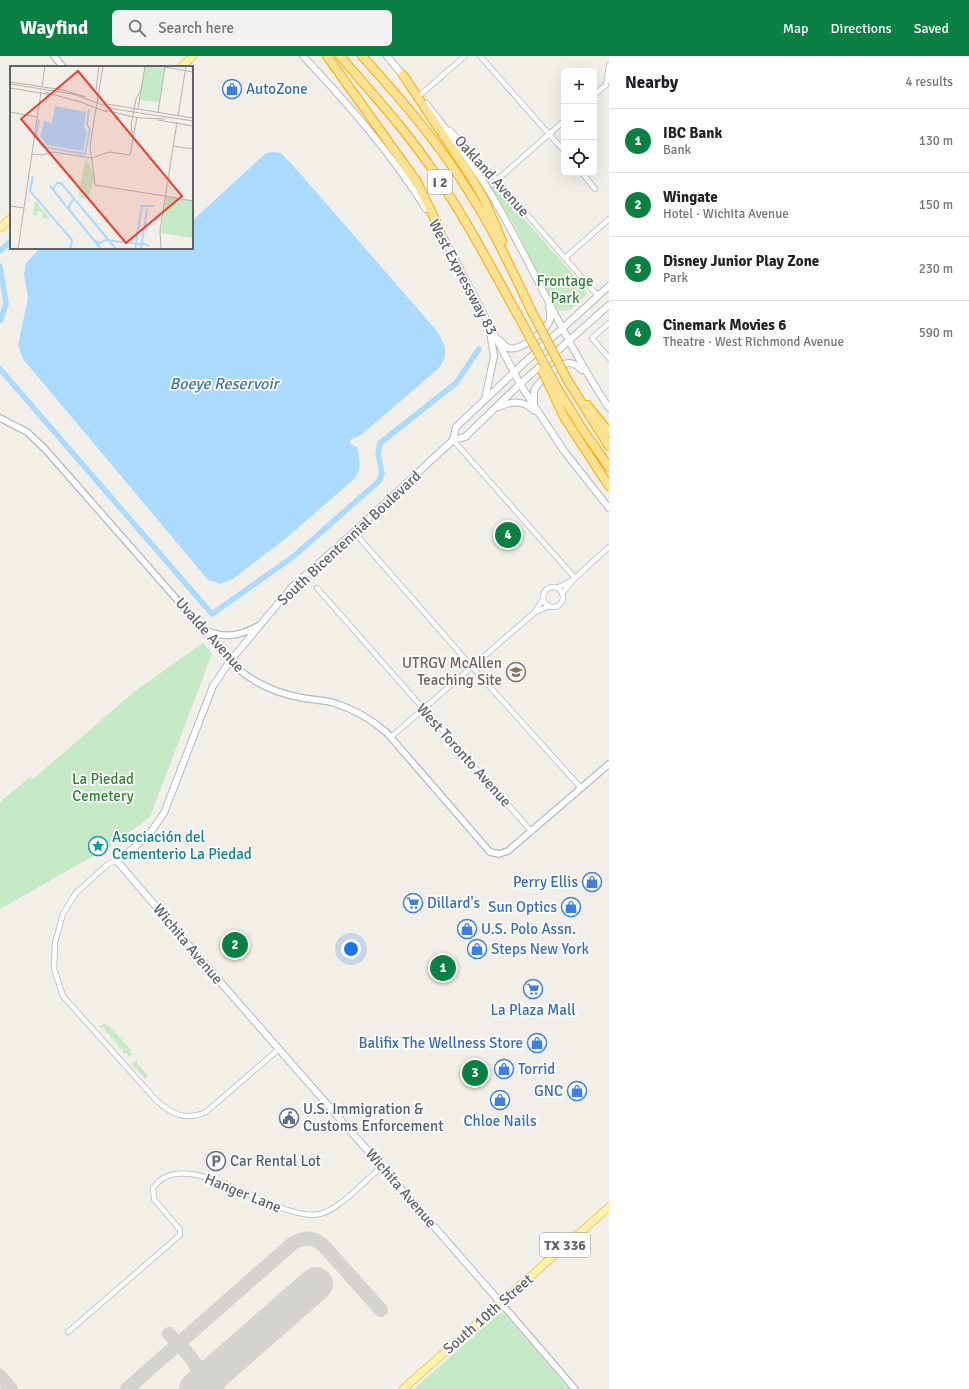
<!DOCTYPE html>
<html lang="en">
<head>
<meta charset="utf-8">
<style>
	body { margin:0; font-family:Signika,sans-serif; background:#f2f2f2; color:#202124 }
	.controls { position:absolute; right:12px; top:12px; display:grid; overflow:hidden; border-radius:6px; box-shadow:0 4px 16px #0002 }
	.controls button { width:36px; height:36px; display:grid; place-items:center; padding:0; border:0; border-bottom:1px solid #e0e0e0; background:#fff; color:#202124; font:20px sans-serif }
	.you { position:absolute; left:351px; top:893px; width:14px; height:14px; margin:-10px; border:3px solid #fff; border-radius:50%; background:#1a73e8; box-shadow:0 0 0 6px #1a73e833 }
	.badge { display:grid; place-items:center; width:26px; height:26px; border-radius:50%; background:#0b8043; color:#fff; font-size:13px; font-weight:700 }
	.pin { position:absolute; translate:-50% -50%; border:2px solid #fff; box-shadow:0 1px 4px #0006 }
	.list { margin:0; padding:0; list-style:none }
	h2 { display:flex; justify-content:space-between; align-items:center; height:52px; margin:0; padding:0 16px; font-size:17px }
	h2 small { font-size:13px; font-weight:400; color:#757577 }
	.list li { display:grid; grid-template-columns:26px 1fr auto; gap:12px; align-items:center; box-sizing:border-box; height:64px; padding:0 16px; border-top:1px solid #e0e0e0 }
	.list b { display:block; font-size:15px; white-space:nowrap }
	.list p { margin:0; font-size:13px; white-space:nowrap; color:#757577 }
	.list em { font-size:13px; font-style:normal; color:#757577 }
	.icon { flex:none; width:22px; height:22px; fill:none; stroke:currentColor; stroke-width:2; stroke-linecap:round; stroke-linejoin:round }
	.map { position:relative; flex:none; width:609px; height:1333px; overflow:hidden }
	header { display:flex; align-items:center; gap:24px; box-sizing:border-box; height:56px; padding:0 20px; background:#0b8043; color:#fff }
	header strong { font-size:19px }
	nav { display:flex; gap:22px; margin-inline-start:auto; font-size:14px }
	.search { width:280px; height:36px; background:#f2f2f2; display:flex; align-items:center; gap:10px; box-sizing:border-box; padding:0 14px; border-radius:6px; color:#757577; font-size:15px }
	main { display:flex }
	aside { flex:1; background:#fff }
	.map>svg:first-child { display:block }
	.green { fill:#c5e8c5 }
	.water { fill:#aadaff }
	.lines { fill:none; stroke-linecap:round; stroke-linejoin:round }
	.canal { stroke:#aadaff; stroke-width:5.5 }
	.taxiway { stroke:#d4d3d0; stroke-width:14 }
	.runway { stroke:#d4d3d0; stroke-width:34 }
	.minor-casing { stroke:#b5b8bc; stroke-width:6 }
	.tertiary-casing { stroke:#b5b8bc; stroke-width:8 }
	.secondary-casing { stroke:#b6babf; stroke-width:8 }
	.primary-casing { stroke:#f2c960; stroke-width:9 }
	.motorway-casing { stroke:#f9ab00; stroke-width:10 }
	.minor { stroke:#fff; stroke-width:4.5 }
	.tertiary { stroke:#fff; stroke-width:5.5 }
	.secondary { stroke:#fff; stroke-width:6 }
	.primary { stroke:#fff2af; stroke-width:7 }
	.motorway { stroke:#fde293; stroke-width:8 }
	.motorway-bridge-casing { stroke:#f9ab00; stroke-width:10; stroke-linecap:butt }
	.motorway-bridge { stroke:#fde293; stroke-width:8 }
	.labels { text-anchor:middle; stroke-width:3.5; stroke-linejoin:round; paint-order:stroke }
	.shield { fill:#fff; stroke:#8f9295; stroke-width:1 }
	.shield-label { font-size:14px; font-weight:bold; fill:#5f6368 }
	.shop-label { font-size:15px; fill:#366cbe; stroke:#fff; text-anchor:start }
	.street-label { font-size:15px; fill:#5f6368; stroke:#fff }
	.park-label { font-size:15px; fill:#348238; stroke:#fff }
	.education-label { font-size:15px; fill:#785e54; stroke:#fff; text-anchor:end }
	.culture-label { font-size:15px; fill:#0d838f; stroke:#fff; text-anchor:start }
	.service-label { font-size:15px; fill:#4e5e75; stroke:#fff; text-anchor:start }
	.water-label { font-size:16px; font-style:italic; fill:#4174aa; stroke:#fff }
	.inset-river { fill:none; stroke:#aadaff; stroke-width:2 }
	.inset-road { fill:none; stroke:#b3b3b1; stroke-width:1 }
	.view { fill:#ea4335; fill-opacity:0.15; stroke:#ea4335; stroke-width:2 }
	.inset-edge { fill:none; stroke:#5f6368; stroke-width:2 }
</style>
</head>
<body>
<header>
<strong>Wayfind</strong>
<div class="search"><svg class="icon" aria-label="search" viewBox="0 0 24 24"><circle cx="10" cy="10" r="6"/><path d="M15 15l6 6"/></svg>Search here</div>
<nav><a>Map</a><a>Directions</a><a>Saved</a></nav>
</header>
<main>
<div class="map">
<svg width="609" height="1333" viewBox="0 0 609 1333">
	<rect width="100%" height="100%" fill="#f1efe8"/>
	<path class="green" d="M476 108 585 232 587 238 585 240 570 254 560 255 554 250 513 167Z
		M203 587 212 598 150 761 111 790 0 853V746L30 721 32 724 135 635Z
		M105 967 107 970 108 969 131 994 130 996 132 998 127 1002 128 998 123 997V993L118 992V987L114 986V982H110V977L105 976V972L100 971Z
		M137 1004V1007L148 1020 145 1023 132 1008Z
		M500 1257 504 1258 569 1333H414Z"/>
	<path class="water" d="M273 96 281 97 297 114 437 275C446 290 449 298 439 312L361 379 350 384V388L357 391C360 406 363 412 353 424L285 483 233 523 220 528 208 524 23 303 18 289 28 242 24 218 26 207 40 192H192V165L266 97Z"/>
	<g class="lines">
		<path class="canal" d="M0 195 11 185
			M0 210 6 248 0 265
			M0 313 212 558 294 500 379 425 382 417 378 398 380 387 456 327 479 293"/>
		<path class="taxiway" d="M169 1278C182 1293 209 1312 195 1333
			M197 1310 210 1315 222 1310
			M0 1320 11 1333
			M127 1333 293 1187C303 1181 313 1181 322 1188L381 1254
			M218 1333 216 1323 222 1310"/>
		<path class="runway" d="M196 1333 316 1228"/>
		<g class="minor-casing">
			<path id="minor" d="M480 0 564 95
				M420 39 465 0
				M594 39 606 29 609 9
				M450 74 497 124 598 240
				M582 117 595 133
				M497 124 564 65
				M565 202 609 163
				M609 267 592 282 609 302
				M453 384 575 522
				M354 476 473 612 581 732
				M543 541a10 10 0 1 1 20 0a10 10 0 1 1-20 0Z
				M317 532 532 776
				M557 532 573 524
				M562 538 573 524 609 491
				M534 557 543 543
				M391 681 534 557 549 550
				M117 805 108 808 76 837 63 858 55 887 54 913 63 940 156 1044C171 1058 186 1065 206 1056L279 993
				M68 1276 180 1179V1174L154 1143 153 1132C185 1085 275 1167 320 1158 340 1153 366 1124 382 1110"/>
		</g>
		<g class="tertiary-casing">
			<path id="tertiary" d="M54 0 63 11
				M0 362 27 376 45 393 237 612C257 629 278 638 303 642 313 644 324 644 334 647 354 653 371 663 387 677L490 796 499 798 508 795 609 708
				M206 574C224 583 241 580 258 570
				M500 1246 575 1333"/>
		</g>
		<g class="secondary-casing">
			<path id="secondary" d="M303 0C348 48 392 98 426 153
				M387 0 405 22
				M426 48C452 80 479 116 499 152 537 219 567 289 609 352
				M438 171 520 328 564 395 609 452
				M499 284C502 286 505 290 508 292 520 296 547 274 550 264 551 260 550 255 549 251
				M485 343 494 300 490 276
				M534 347V335C537 326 559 308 568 307 574 306 579 311 582 314
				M498 351C513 345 523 344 535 355
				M453 384 456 371 524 307 609 230
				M500 1246 222 928 117 805 148 780 164 757 213 630 230 605 292 531 354 476 453 384 465 381 520 328 609 249"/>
		</g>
		<g class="primary-casing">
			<path id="primary" d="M181 11 193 0
				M0 172 11 162
				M403 1333 609 1151"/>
		</g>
		<g class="motorway-casing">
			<path id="motorway" d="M327 0 417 126 440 174
				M340 0C371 36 403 71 430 110 464 159 492 213 521 265
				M362 0C400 42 439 87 469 136 493 173 512 214 531 254
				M403 19 471 121 485 145 502 185
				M568 325 609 390
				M556 330 581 371 609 411
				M550 331 564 361 609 430
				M587 349 609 376"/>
		</g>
		<use href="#minor" class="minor"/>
		<use href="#tertiary" class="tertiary"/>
		<use href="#secondary" class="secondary"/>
		<use href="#primary" class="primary"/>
		<use href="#motorway" class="motorway"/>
		<g class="motorway-bridge-casing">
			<path id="motorway-bridge" d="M531 254 568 325
				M521 265 556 330
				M542 314 550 331"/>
		</g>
		<use href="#motorway-bridge" class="motorway-bridge"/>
	</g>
	<defs>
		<g id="shop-ring" transform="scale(1)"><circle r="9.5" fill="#fff" stroke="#3f7fe0" stroke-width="1.5"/><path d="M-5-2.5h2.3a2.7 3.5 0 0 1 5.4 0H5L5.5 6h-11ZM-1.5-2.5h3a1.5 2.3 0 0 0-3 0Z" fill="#3f7fe0"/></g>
		<g id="university-ring" transform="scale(1)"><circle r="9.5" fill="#fff" stroke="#8d6e63" stroke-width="1.5"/><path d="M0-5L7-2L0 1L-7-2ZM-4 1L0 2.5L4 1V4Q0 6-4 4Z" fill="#8d6e63"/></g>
		<g id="sight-ring" transform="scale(1)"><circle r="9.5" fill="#fff" stroke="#0f9aa8" stroke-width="1.5"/><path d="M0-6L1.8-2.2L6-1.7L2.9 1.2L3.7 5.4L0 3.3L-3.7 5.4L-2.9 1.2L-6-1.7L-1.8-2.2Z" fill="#0f9aa8"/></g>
		<g id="supermarket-ring" transform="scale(1)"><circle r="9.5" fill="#fff" stroke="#3f7fe0" stroke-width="1.5"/><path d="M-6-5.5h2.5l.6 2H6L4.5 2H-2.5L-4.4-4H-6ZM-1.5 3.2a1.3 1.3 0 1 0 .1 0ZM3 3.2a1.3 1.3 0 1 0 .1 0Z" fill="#3f7fe0"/></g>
		<g id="civic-ring" transform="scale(1)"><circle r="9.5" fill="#fff" stroke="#5c6f8a" stroke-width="1.5"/><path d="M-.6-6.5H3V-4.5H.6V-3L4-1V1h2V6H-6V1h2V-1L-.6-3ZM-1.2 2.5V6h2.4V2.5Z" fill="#5c6f8a"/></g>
		<g id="parking-ring" transform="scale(1)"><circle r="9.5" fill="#fff" stroke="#5c6f8a" stroke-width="1.5"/><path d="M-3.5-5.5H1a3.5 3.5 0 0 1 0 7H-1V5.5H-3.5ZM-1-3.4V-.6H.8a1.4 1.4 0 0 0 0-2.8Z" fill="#5c6f8a"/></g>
	</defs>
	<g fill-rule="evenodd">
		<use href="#shop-ring" x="232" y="33"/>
		<use href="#university-ring" x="516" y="616"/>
		<use href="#sight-ring" x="98" y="790"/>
		<use href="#shop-ring" x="592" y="826"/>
		<use href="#supermarket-ring" x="413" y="847"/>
		<use href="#shop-ring" x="571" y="851"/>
		<use href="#shop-ring" x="467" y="873"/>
		<use href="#shop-ring" x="477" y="893"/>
		<use href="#supermarket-ring" x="533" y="933"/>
		<use href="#shop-ring" x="537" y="987"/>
		<use href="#shop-ring" x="504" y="1013"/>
		<use href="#shop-ring" x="577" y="1035"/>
		<use href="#shop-ring" x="500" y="1044"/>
		<use href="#civic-ring" x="289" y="1062"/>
		<use href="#parking-ring" x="216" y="1105"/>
	</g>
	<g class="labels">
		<g class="shield">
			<rect x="428" y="114" width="24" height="24" rx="3"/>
			<rect x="540" y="1177" width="50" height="24" rx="3"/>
		</g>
		<g class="shield-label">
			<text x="440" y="131">I 2</text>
			<text x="565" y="1194">TX 336</text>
		</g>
		<g class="shop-label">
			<text x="246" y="38">AutoZone</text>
			<text x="578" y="831" text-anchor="end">Perry Ellis</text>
			<text x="427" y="852">Dillard's</text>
			<text x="557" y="856" text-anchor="end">Sun Optics</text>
			<text x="481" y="878">U.S. Polo Assn.</text>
			<text x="491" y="898">Steps New York</text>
			<text x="533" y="959" text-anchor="middle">La Plaza Mall</text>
			<text x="523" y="992" text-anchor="end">Balifix The Wellness Store</text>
			<text x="518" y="1018">Torrid</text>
			<text x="563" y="1040" text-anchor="end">GNC</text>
			<text x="500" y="1070" text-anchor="middle">Chloe Nails</text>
		</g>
		<g class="street-label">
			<text transform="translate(492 120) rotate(48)" y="5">Oakland Avenue</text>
			<text transform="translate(463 221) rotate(62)" y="5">West Expressway 83</text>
			<text transform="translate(349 482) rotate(-43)" y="5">South Bicentennial Boulevard</text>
			<text transform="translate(210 579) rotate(48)" y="5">Uvalde Avenue</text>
			<text transform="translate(464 699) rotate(48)" y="5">West Toronto Avenue</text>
			<text transform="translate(188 888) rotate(50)" y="5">Wichita Avenue</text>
			<text transform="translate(401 1132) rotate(49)" y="5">Wichita Avenue</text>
			<text transform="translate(243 1137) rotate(22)" y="5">Hanger Lane</text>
			<text transform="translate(488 1258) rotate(-41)" y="5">South 10th Street</text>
		</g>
		<g class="park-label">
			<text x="565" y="230">Frontage<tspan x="565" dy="17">Park</tspan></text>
			<text x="103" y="728">La Piedad<tspan x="103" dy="17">Cemetery</tspan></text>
		</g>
		<g class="education-label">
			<text x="502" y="612">UTRGV McAllen<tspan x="502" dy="17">Teaching Site</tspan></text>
		</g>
		<g class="culture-label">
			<text x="112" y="786">Asociación del<tspan x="112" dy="17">Cementerio La Piedad</tspan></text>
		</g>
		<g class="service-label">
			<text x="303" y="1058">U.S. Immigration &amp;<tspan x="303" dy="17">Customs Enforcement</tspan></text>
			<text x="230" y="1110">Car Rental Lot</text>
		</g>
		<g class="water-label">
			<text x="224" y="333">Boeye Reservoir</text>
		</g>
	</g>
	<g transform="translate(10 10)">
		<rect width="183" height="183" fill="#f1efe8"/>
		<path d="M135 0 154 2 149 36 130 34ZM76 92 85 112 77 134 68 130ZM156 131 183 135V172L151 167ZM25 135 40 153 32 152 33 146 27 145V150L23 149Z" fill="#c5e8c5"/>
		<path d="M45 40 76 46 74 61 77 65 73 85 37 79 30 70 34 55 42 57Z" fill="#aadaff"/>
		<path class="inset-river" d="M29 54 26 71 33 81 75 88 80 63 77 59 79 43M23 110 20 125 62 174 60 183M40 120 91 183M43 123 47 117H51L106 183M60 145 59 140 64 133M96 174 129 178 132 177 139 180M85 175 90 177 96 174M125 183 132 140H145M131 183 137 143"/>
		<path class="inset-road" d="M93 0 80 80 85 119 155 130M149 0 183 6M0 16 53 24 76 31M0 18 63 28 104 43 183 55M32 20 35 0M0 22 42 29M86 24 89 0M35 26 66 35M65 34 97 46M97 38 183 52M128 43 135 0M95 44 119 50M0 46 27 51M148 47 155 0M118 50 132 52M168 50 176 0M132 52 155 53M148 54 183 60M123 69 121 60 126 33 131 24M163 80 183 83M22 88 32 89 43 86 82 92 99 86 120 89 127 51M155 130 183 135M0 140 14 142M8 183 31 26M151 183 150 165 167 56"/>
		<path class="view" d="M68 5 172 130 116 177 11 53Z"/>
		<rect width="183" height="183" class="inset-edge"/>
	</g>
</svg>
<div class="controls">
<button>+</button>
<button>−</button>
<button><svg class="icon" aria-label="locate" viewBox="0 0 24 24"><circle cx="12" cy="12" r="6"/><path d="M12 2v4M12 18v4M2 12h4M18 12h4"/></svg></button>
</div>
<div class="you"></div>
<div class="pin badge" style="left:443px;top:912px">1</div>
<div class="pin badge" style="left:235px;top:889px">2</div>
<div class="pin badge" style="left:475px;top:1017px">3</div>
<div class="pin badge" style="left:508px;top:479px">4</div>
</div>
<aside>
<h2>Nearby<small>4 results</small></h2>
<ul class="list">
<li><span class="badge">1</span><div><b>IBC Bank</b><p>Bank</p></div><em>130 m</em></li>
<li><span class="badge">2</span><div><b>Wingate</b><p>Hotel · Wichita Avenue</p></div><em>150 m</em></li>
<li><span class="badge">3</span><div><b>Disney Junior Play Zone</b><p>Park</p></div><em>230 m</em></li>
<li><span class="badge">4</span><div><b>Cinemark Movies 6</b><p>Theatre · West Richmond Avenue</p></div><em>590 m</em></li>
</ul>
</aside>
</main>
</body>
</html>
